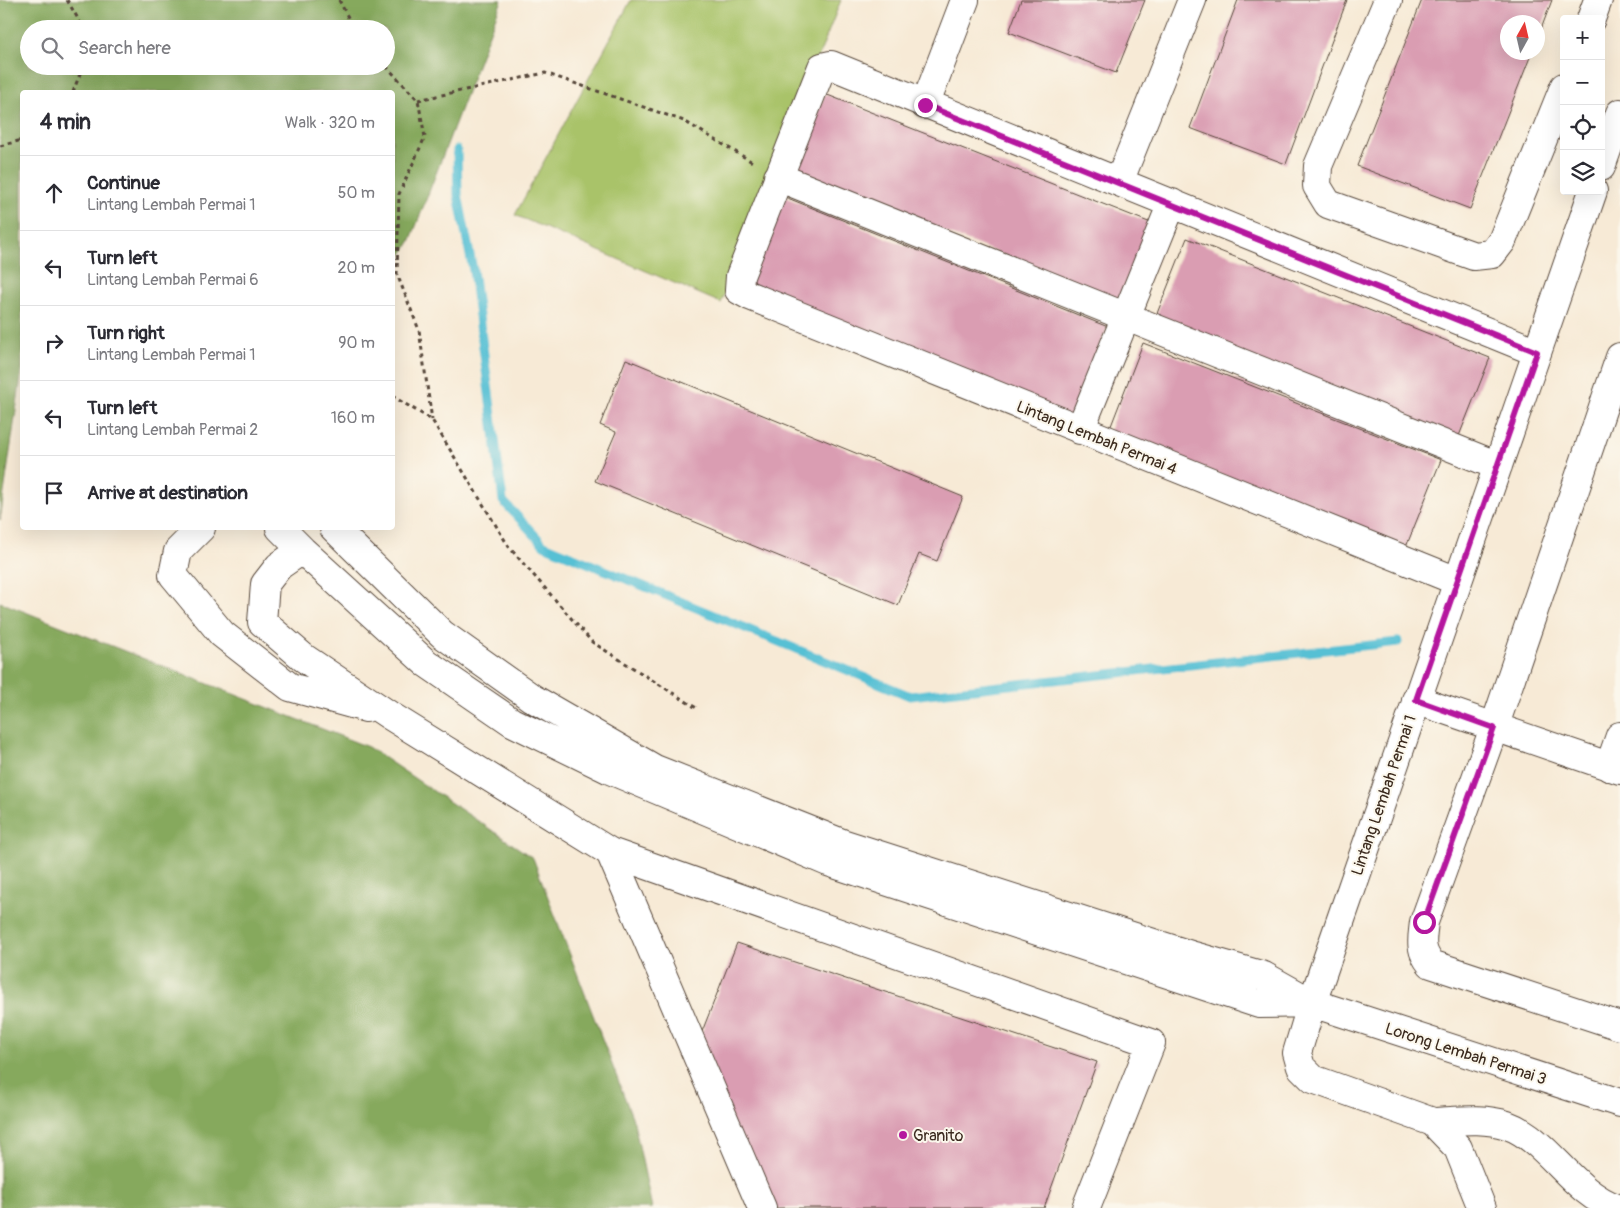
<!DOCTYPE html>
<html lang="en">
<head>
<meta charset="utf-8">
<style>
	body { margin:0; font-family:Pangolin,sans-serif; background:#f2f2f3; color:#2b2b33 }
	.controls { position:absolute; right:15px; top:15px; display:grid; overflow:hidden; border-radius:5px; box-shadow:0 5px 20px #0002 }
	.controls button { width:45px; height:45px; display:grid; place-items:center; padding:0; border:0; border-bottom:1px solid #e1e1e2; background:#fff; color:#2b2b33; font:25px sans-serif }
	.compass { position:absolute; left:1500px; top:15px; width:45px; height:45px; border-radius:50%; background:#fff; box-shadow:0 5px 20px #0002; rotate:8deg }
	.stop { position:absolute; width:15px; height:15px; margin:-11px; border:4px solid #b5179e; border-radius:50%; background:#fff }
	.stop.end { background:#b5179e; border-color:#fff; box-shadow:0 1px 5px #0008 }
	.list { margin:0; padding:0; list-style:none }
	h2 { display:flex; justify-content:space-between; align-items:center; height:65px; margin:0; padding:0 20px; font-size:21px }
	h2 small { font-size:16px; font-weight:400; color:#7c7c81 }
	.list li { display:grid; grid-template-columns:32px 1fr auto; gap:15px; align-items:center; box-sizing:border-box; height:75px; padding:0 20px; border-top:1px solid #e1e1e2 }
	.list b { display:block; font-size:19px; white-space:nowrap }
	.list p { margin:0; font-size:16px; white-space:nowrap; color:#7c7c81 }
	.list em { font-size:16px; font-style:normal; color:#7c7c81 }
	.icon { flex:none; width:28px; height:28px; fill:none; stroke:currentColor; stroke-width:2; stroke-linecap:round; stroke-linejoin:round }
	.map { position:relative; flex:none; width:1620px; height:1208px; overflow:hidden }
	.search { position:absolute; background:#fff; box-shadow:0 5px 20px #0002; left:20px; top:20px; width:375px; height:55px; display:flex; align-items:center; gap:12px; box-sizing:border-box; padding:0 18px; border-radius:28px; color:#7c7c81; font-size:19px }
	.panel { position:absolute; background:#fff; box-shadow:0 5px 20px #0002; left:20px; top:90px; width:375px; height:440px; border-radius:5px }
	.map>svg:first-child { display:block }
	.green { fill:#a9c369; stroke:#727644 }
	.forest { fill:#86a95d; stroke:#606a3e; fill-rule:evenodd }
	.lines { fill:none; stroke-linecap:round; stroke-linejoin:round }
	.stream { stroke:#57c0d4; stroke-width:9 }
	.building { fill:#da9db2 }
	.minor-casing { stroke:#57473a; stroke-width:30 }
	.path { stroke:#57473a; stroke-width:3; stroke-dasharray:4 4; stroke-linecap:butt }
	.minor { stroke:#fff; stroke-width:28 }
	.route { stroke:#b5179e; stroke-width:6 }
	.poi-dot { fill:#b5179e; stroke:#fbf7ec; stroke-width:2 }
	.labels { text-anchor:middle; stroke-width:4; stroke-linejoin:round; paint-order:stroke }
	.street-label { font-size:16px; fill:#3b2a1e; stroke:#fbf7ec }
	.poi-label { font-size:16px; fill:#3b2a1e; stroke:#fbf7ec; text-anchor:start }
</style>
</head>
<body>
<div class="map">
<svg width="1620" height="1208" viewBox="0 0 1620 1208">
	<rect width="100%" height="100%" fill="#fbf7ec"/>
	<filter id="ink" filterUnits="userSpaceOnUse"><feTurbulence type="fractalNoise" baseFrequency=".02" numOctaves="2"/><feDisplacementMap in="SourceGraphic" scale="10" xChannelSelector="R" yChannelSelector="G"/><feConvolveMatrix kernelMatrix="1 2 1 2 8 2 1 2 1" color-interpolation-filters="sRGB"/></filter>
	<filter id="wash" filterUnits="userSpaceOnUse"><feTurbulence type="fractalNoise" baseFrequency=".0096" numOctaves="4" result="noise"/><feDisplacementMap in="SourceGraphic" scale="20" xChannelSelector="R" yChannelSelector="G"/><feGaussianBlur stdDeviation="1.12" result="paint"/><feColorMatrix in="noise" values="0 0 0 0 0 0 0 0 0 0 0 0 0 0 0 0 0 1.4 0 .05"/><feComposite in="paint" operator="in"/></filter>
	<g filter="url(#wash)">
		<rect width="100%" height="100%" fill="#f7ead6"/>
		<path class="green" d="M631 0H841L721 303 515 215Z"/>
		<path class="forest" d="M0 0H502L410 242 393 268 392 92H22V370L0 520ZM29 29H386V66H29Z
			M0 602 368 747 533 858 634 1122 652 1208H0Z"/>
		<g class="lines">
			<path class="stream" d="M457 150 458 195 473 270 503 501 544 545 910 696 1398 642"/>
		</g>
		<g id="blocks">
			<path class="building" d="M1021 0H1145L1116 73 1009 32Z
				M1238 0H1347L1286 164 1190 128Z
				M1422 0H1552L1538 37V22H1508V52H1532L1470 209 1357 166Z
				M825 94 1156 225 1125 303 793 172Z
				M785 197 1108 327 1070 419 747 289Z
				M1187 238 1490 358 1457 441 1154 321Z
				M1143 343 1441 460 1406 547 1109 431Z
				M626 359 963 497 937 561 919 554 898 605 595 481 616 432 600 425Z
				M737 943 1097 1062 1044 1208H777L692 1057Z"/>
		</g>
	</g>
	<g filter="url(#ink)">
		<use href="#blocks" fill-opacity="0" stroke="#57473a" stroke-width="1"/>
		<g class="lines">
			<g class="minor-casing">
				<path id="minor" d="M1388 0 1318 166 1317 186 1328 204 1474 256 1492 254 1502 241 1564 87
					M1591 19 1598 0
					M925 105 965 0
					M1601 167 1620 113
					M778 177 1498 466
					M1119 182 1192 0
					M1620 357 1494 728 1424 922C1422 940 1419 949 1431 964L1620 1026
					M1080 430 1172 203
					M201 528 178 551 173 575 222 634 290 687 366 708
					M280 528 302 550 426 663 512 722 610 770 828 862 1259 1004 1311 1003
					M334 528 442 634 532 698 655 769 842 843 1194 956 1264 976 1312 1003 1620 1103
					M302 550 279 566 265 584 262 622 304 658 389 715 610 852 1151 1043 1086 1208
					M1457 581 750 296 739 290 740 276 822 67 831 65 1537 352
					M1416 700 1620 770
					M1609 767 1620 736
					M610 852 762 1208
					M1433 1122C1457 1121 1483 1117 1507 1125 1549 1140 1571 1192 1617 1208
					M1482 1208 1458 1148 1433 1122 1313 1079 1301 1067 1297 1053 1312 1003 1593 191"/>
			</g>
			<path class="path" d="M67 0 84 29
				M339 0 354 29
				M386 66 418 100 425 137 399 194 397 274 419 330 432 420
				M73 92 83 66
				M418 100 545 73 684 121 754 163
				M0 146 22 140
				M392 396 432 420 509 547 592 642 698 709"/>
			<use href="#minor" class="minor"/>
		</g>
	</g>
	<g class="lines" filter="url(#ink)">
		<path class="route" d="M925 105 1537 352 1416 700 1494 728 1424 922"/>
	</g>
	<circle class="poi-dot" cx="903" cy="1135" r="5"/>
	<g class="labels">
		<g class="street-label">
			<text transform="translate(1097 437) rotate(22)" y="6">Lintang Lembah Permai 4</text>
			<text transform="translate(1383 795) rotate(-71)" y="6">Lintang Lembah Permai 1</text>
			<text transform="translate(1466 1053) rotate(18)" y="6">Lorong Lembah Permai 3</text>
		</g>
		<g class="poi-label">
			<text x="913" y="1141">Granito</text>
		</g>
	</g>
</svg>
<div class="controls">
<button>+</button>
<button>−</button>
<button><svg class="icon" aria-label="locate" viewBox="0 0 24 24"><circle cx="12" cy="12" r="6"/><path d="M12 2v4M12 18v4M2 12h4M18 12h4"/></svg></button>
<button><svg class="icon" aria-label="layers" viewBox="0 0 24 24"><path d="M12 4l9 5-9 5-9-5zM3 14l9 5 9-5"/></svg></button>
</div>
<svg class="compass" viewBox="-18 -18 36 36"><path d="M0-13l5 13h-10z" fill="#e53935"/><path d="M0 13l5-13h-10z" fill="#7c7c81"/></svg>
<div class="stop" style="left:1424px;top:922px"></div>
<div class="stop end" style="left:925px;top:105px"></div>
<div class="search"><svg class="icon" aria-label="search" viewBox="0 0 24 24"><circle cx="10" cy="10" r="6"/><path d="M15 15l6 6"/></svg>Search here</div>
<section class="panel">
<h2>4 min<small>Walk · 320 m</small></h2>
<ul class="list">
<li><svg class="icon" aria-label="ahead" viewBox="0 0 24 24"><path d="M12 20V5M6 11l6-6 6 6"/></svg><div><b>Continue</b><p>Lintang Lembah Permai 1</p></div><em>50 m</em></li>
<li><svg class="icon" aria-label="left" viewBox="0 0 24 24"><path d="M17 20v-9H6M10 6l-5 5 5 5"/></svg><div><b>Turn left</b><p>Lintang Lembah Permai 6</p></div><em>20 m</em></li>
<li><svg class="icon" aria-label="right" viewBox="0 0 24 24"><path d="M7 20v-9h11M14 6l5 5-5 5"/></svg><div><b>Turn right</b><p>Lintang Lembah Permai 1</p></div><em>90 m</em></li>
<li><svg class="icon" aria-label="left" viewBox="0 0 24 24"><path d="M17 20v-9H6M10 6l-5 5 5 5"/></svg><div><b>Turn left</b><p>Lintang Lembah Permai 2</p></div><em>160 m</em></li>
<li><svg class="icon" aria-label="arrive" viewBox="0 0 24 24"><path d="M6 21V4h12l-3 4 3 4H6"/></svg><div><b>Arrive at destination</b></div></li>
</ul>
</section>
</div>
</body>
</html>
